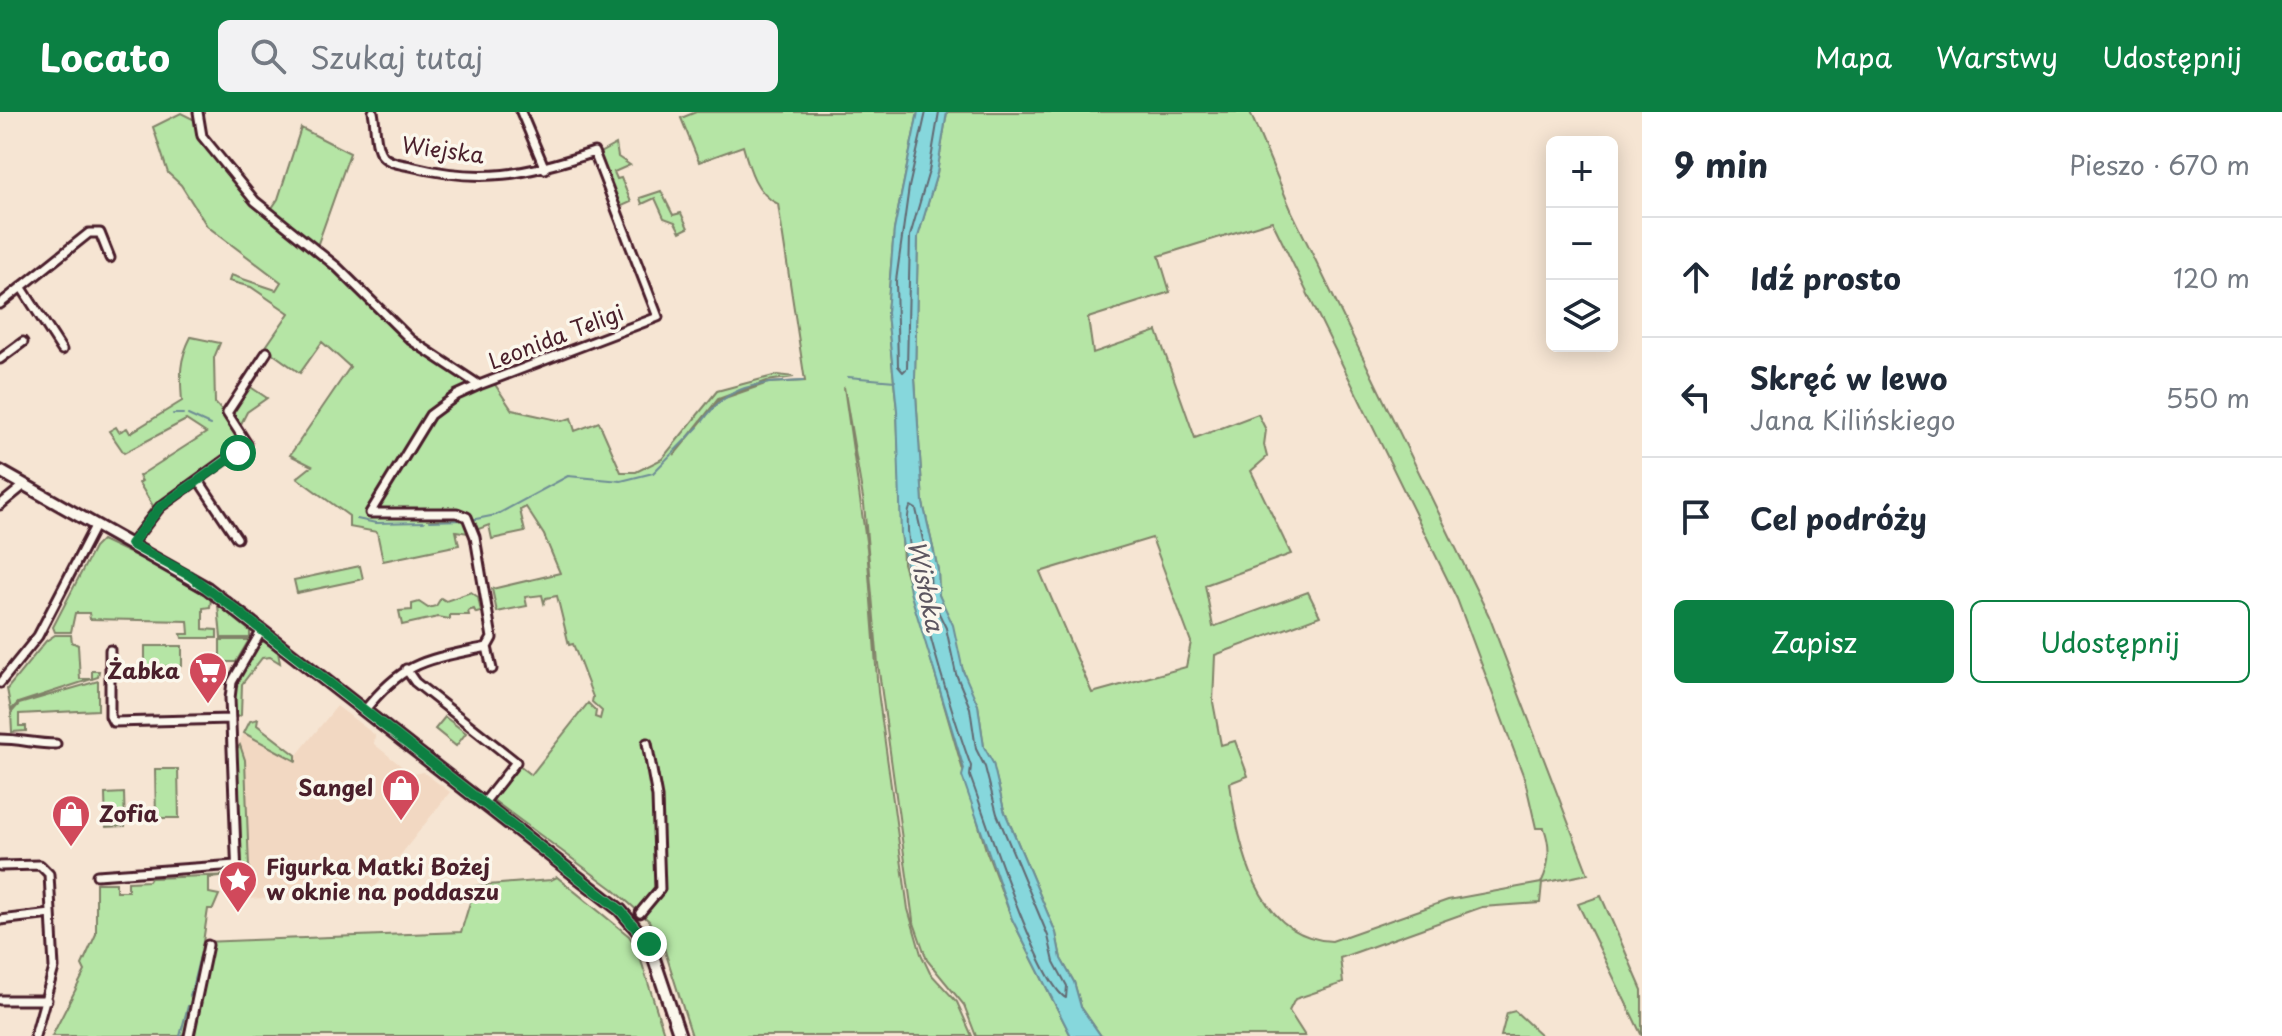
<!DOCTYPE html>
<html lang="pl">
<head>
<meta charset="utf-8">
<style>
	body { margin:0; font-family:"Playpen Sans",sans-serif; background:#f2f2f3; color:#1f2937 }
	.controls { position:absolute; right:24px; top:24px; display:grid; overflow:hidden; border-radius:12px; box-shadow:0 4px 20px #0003 }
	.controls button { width:72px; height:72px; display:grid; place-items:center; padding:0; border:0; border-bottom:2px solid #e0e1e3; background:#fff; color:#1f2937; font:40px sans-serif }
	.stop { position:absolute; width:24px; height:24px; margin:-18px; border:6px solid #0b8043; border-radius:50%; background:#fff }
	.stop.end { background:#0b8043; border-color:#fff; box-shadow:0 2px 8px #0008 }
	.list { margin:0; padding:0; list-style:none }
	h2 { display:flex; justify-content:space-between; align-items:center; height:104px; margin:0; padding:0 32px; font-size:34px }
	h2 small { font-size:26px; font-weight:400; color:#747a83 }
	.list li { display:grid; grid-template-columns:52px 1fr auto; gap:24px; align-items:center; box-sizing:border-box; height:120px; padding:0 32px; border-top:2px solid #e0e1e3 }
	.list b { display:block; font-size:30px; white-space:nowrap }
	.list p { margin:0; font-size:26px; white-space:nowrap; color:#747a83 }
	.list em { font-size:26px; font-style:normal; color:#747a83 }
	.actions { display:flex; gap:16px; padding:24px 32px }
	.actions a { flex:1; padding:18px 0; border:2px solid #0b8043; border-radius:12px; text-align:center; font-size:28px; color:#0b8043 }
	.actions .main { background:#0b8043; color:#fff }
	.icon { flex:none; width:44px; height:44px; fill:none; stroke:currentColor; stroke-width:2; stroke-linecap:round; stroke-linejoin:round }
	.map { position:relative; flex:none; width:1642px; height:924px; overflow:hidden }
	header { display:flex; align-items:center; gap:48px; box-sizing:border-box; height:112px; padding:0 40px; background:#0b8043; color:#fff }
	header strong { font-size:38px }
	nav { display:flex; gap:44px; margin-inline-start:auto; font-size:28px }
	.search { width:560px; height:72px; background:#f2f2f3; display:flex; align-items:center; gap:20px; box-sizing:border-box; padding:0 28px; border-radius:12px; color:#747a83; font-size:30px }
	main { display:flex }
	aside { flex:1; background:#fff }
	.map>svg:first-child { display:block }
	.built { fill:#f2d8c2 }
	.green { fill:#b5e5a5; stroke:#808268; stroke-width:2; fill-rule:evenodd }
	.water { fill:#86d7dc; stroke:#6e8d95; stroke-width:2 }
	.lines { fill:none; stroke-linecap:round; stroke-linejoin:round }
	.shore { stroke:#626972; stroke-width:2 }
	.stream { stroke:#6e8d95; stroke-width:2 }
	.street-casing { stroke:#4a1f2b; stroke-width:13 }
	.secondary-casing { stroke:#4a1f2b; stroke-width:16 }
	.street { stroke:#fbf7ec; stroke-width:7 }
	.secondary { stroke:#fbf7ec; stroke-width:10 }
	.route { stroke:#0b8043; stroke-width:10 }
	.labels { text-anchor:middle; stroke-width:7; stroke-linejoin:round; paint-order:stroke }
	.street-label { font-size:22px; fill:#4a1f2b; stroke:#fbf7ec }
	.poi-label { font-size:22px; font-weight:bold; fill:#4a1f2b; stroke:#fbf7ec; text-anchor:end }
	.water-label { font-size:24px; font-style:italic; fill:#5c5660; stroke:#fbf7ec }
</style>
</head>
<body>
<header>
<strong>Locato</strong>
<div class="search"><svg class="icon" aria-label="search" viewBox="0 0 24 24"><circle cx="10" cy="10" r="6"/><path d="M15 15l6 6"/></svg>Szukaj tutaj</div>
<nav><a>Mapa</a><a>Warstwy</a><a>Udostępnij</a></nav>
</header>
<main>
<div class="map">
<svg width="1642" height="924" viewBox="0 0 1642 924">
	<rect width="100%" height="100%" fill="#f6e5d3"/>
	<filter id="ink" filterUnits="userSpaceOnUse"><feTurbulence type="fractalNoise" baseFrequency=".0125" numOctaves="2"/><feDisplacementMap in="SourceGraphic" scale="16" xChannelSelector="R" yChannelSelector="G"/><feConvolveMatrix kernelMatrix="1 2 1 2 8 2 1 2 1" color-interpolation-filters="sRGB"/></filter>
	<g filter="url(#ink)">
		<path class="built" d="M337 594 375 623 374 632 405 657 412 662 423 660 450 680 366 787 301 790 291 785 245 787 241 783 236 637 244 621 296 649V644Z"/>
		<path class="green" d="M696 0H918L894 118 887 201 897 298 903 451 986 738 1012 807 1071 924H976L964 893 927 848 913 808 878 552 864 392 844 275 867 436 878 580 908 797 921 842 930 861 957 890 972 924H692L664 836 649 809 613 777 493 688 519 654 531 663 588 591 596 599 595 605 600 607 602 599 592 590 593 585 573 532 569 533 557 484 546 486 544 491 542 483 525 485 527 494 497 500 492 477 560 461 544 423 526 395 520 398 525 420 492 427 489 413 468 421 456 419 459 433 383 449 377 420 349 415V404L297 366 312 354 290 343 350 255 322 230 300 261 265 236 289 201 251 175 229 169 231 163 276 178 281 170 207 114 181 73 168 61 153 15 181 1 197 9 225 53 255 85 252 91 266 105 278 87 301 16 350 41 315 140 349 167 406 227 482 271H494L512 298 562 309 571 306 575 319 599 310 621 360H636L662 347 717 279 777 263 794 265 767 269 718 287 674 343 719 288 768 271 805 269 778 92C756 82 749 56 743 34L699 50 681 6Z
			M947 0H1250L1292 100 1489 504 1588 762 1542 771 1540 791 1482 795 1340 846 1343 871 1295 887 1289 899 1305 924H1101L1081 895 1074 870 1061 847 1056 821 1004 698 993 652 984 635 978 593 969 577 939 483 938 458 923 391 915 266 918 124 937 61ZM1272 109 1457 487 1525 668 1536 716H1544C1551 735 1550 753 1541 771L1448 788 1332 829C1256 826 1238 732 1230 671L1248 664 1235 629 1221 633 1213 590 1215 543 1320 504 1308 480 1213 515 1205 473 1291 442 1251 359 1267 345 1264 333 1266 318 1258 302 1195 326 1157 219 1093 241 1088 206 1170 180 1159 144ZM1152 426 1191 530 1186 555 1092 581 1040 460Z
			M616 32 618 45 630 53 614 60 617 67 621 66 631 90 620 95 598 42Z
			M661 79 673 103 681 101 688 116 680 120 675 110 664 106 655 86 642 92 640 86Z
			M191 225 220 231 214 246 215 291C222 298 239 321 243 332L156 395 132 422 153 394 139 371 142 369 139 364 206 321 186 308 124 341 109 319 116 315 119 320 127 316 130 321 182 289C180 263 179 248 191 225Z
			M249 274 267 286 247 300 239 316 230 305 231 297Z
			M102 428 168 459 211 487 210 495 203 496V517L217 518V526H182L181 522H189L188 509 90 507 89 501H75L71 520H55L53 515 94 436Z
			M360 454 363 467 297 481 294 468Z
			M471 480 478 485 481 500 476 501 474 497 468 499 469 503H450V507L438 505 402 513 399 499 412 498V492L419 490 428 496 436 494 441 486 446 489Z
			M218 493 250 519V526H221Z
			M55 523H71L72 530 78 533 80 567H92V559H99L98 565 18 591 11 598 7 577 46 529Z
			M220 528H249L236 550H220Z
			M263 529 278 540 280 551 270 545 262 546 242 572 241 603 238 605C225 585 244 541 263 529Z
			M145 534H182V554L145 555Z
			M98 569V598L19 602V614H26V619L12 620 11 601 19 592Z
			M445 605 466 621 456 634 435 617Z
			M258 607 257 613 296 643V649L244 621 250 609Z
			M240 633 245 648 250 783 247 787 242 783 241 773 236 638Z
			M155 657H178L179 706H156Z
			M124 681 125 714 106 715 105 682Z
			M233 763 230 769V764L209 766V781L219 783 213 797H208L203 830 461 820 475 774 551 768 557 765 629 824 637 836 665 924H52L85 859 82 853 96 822V771H116V779H128V770L149 769 151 766Z
			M1601 784 1642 878V924L1578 792Z
			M1515 899 1542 924H1501L1507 901Z"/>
		<path class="water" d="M918 0H947L937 61 918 125 915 266 923 391 938 458 939 483 953 513 963 559 978 593 984 635 993 651 1004 698 1056 821 1061 847 1074 870 1081 895 1101 924H1071L1012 807 962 664 964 657 910 480 901 422 897 298 887 201 894 118Z"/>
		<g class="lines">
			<path class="shore" d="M926 0 909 75 896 169 898 254 903 260 907 256 910 124 929 59 939 0
				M911 394 916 397 930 459 931 485 946 516 956 562 970 596 976 637 985 655 997 702 1048 824 1054 850 1067 874 1066 886C1039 873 984 701 970 664L971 654C957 617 893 419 911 394Z"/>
			<path class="stream" d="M848 265 895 269
				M173 302H183
				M188 303 210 313
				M703 309C729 271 760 271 803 269
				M357 407 376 411 424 410
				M471 408 496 403 568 364 621 369 653 361 698 315
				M430 409 465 408
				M190 884 200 844
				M180 924 188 894"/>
			<g class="street-casing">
				<path id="street" d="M198 0 202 24 255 89 337 155 411 228 479 273 658 205 594 40C526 63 482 72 410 54 401 52 388 51 382 43 374 33 376 12 373 0
					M521 0 545 57
					M22 176 62 238
					M0 192 89 121H100L110 146
					M0 247 23 230
					M199 369 237 426
					M0 393 22 375
					M131 432 160 395 247 332 227 301 267 240
					M487 535 492 557
					M110 538V604L113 610 231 607
					M406 557 415 570 516 650 483 692
					M0 571 38 524 95 414
					M364 599C405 548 426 548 487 535L492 526 475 425 467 405 457 401H370L430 303 457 283 479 273
					M0 627C20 627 35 632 56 632
					M0 754 40 753 49 762 54 856 35 924
					M97 763 236 753
					M238 791 230 586 232 570 262 518
					M640 801 660 777 657 685 647 631
					M0 808 51 802
					M0 888H47
					M189 924 208 833"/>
			</g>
			<g class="secondary-casing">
				<path id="secondary" d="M0 359 207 476 620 798 649 832 680 924"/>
			</g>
			<use href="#street" class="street"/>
			<use href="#secondary" class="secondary"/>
		</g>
	</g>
	<g class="lines" filter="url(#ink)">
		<path class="route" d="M238 341 160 395 131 432 189 463 231 494 620 798 649 832"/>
	</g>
	<defs>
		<g id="supermarket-pin" transform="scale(2)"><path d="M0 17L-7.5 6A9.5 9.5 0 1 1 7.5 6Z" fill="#d1495b" stroke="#fbf7ec"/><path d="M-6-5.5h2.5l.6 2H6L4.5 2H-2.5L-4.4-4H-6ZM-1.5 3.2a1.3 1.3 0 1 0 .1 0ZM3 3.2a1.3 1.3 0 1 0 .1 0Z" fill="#fff"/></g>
		<g id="shop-pin" transform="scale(2)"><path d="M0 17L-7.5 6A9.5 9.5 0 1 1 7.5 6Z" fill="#d1495b" stroke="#fbf7ec"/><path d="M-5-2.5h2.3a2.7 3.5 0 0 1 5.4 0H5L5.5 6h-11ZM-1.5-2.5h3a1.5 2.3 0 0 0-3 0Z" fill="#fff"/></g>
		<g id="sight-pin" transform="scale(2)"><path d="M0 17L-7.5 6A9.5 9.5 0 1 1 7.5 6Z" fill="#d1495b" stroke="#fbf7ec"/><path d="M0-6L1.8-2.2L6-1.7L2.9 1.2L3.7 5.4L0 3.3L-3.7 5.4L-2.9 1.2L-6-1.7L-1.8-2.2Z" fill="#fff"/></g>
	</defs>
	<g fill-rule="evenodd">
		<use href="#supermarket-pin" x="208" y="559"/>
		<use href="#shop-pin" x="401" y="676"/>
		<use href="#shop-pin" x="71" y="702"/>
		<use href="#sight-pin" x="238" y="768"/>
	</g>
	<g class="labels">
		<g class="street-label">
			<text transform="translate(443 38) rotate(8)" y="8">Wiejska</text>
			<text transform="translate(556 225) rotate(-21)" y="8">Leonida Teligi</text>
		</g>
		<g class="poi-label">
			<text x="180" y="567">Żabka</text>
			<text x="373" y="684">Sangel</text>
			<text x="99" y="710" text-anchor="start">Zofia</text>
			<text x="266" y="763" text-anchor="start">Figurka Matki Bożej<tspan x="266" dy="25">w oknie na poddaszu</tspan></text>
		</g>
		<g class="water-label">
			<text transform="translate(925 474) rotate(78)" y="8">Wisłoka</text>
		</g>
	</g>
</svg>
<div class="controls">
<button>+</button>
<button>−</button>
<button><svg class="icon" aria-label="layers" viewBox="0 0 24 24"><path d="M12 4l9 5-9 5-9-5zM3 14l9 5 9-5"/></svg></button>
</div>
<div class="stop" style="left:238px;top:341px"></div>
<div class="stop end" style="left:649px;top:832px"></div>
</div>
<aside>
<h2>9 min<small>Pieszo · 670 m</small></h2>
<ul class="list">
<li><svg class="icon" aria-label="ahead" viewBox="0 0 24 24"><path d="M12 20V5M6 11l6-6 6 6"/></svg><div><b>Idź prosto</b></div><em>120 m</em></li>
<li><svg class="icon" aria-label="left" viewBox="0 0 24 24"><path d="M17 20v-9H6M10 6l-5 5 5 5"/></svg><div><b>Skręć w lewo</b><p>Jana Kilińskiego</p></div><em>550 m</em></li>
<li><svg class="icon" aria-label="arrive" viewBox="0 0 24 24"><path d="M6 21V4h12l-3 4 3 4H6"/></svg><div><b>Cel podróży</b></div></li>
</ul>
<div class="actions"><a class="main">Zapisz</a><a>Udostępnij</a></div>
</aside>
</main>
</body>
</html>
